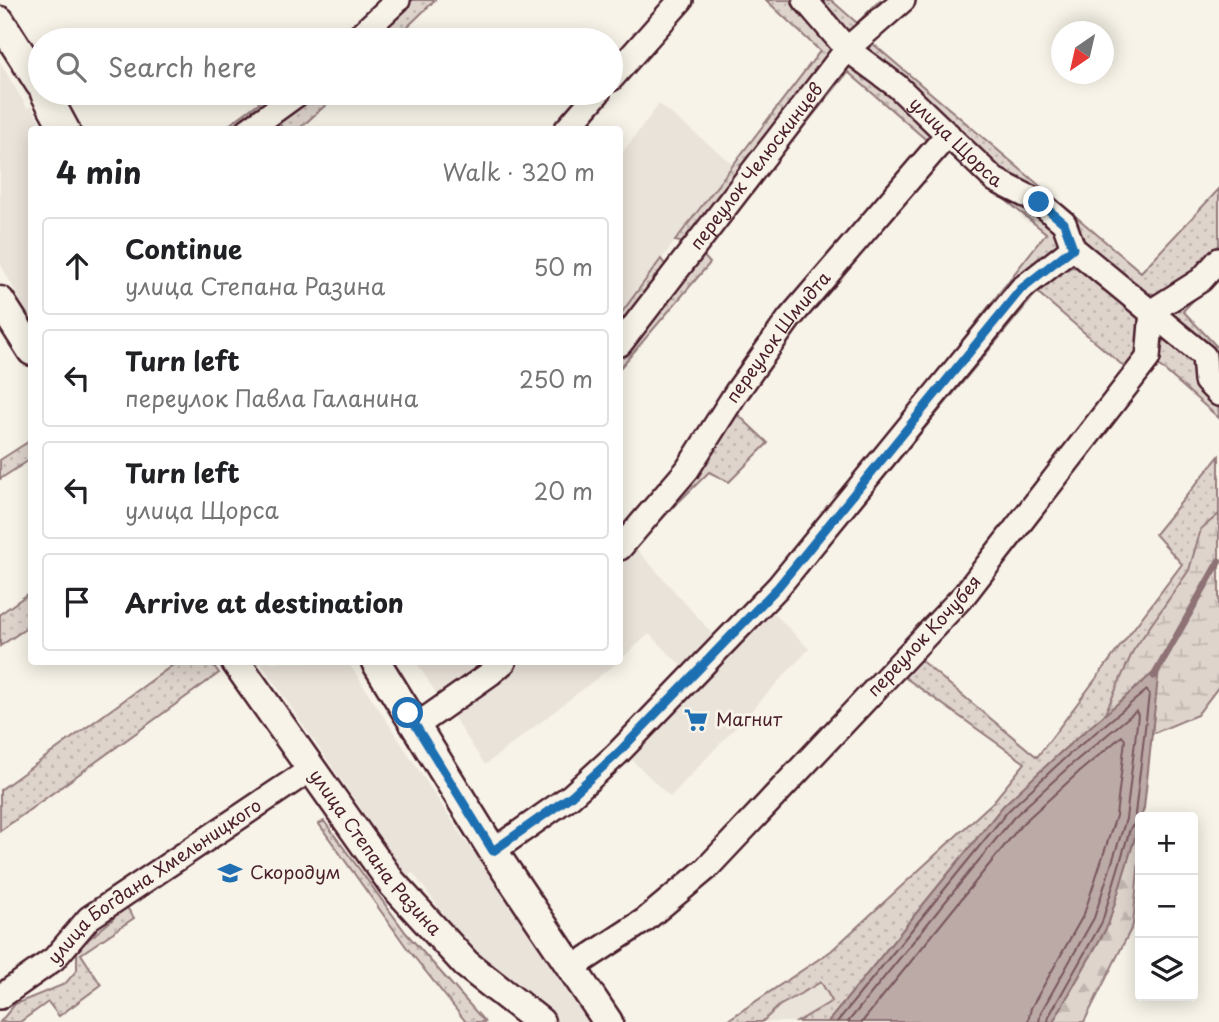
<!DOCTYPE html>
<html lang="en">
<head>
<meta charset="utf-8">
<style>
	body { margin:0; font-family:"Playpen Sans",sans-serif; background:#f6f6f6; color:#202124 }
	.controls { position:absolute; right:21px; bottom:21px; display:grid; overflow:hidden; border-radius:7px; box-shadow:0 4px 18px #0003 }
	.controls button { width:63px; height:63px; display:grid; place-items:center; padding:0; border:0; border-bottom:2px solid #e0e0e0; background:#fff; color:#202124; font:35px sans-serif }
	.compass { position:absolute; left:1051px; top:21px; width:63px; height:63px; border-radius:50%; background:#fff; box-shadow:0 4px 18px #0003; rotate:214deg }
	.stop { position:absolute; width:21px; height:21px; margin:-16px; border:5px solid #1f6fb2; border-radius:50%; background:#fff }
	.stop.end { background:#1f6fb2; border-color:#fff; box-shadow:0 2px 7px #0008 }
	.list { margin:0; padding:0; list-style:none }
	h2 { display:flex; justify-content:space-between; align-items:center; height:91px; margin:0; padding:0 28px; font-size:30px }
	h2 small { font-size:23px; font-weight:400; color:#757577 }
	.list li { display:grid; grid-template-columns:46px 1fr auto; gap:21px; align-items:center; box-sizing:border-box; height:98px; margin:0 14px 14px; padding:0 14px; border:2px solid #e0e0e0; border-radius:7px }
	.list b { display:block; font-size:26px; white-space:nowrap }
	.list p { margin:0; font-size:23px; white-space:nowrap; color:#757577 }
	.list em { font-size:23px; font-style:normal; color:#757577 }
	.icon { flex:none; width:38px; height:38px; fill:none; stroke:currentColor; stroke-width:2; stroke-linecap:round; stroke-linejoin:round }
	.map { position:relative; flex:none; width:1219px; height:1022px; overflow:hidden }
	.search { position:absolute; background:#fff; box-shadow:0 4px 18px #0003; left:28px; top:28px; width:595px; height:77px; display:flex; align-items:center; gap:18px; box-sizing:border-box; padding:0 24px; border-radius:38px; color:#757577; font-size:26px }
	.panel { position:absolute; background:#fff; box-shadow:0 4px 18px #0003; left:28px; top:126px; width:595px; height:539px; border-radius:7px }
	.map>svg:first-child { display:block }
	.built { fill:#eae3da }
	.grass { fill:url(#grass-dots); stroke:#947a7c; stroke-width:2 }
	.forest { fill:url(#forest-firs); stroke:#947a7c; stroke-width:2 }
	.wetland { fill:url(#wetland-marsh); stroke:#947a7c; stroke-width:2 }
	.water { fill:#bcaaa7; stroke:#8e7275; stroke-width:2 }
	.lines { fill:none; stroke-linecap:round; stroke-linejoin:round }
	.shore { stroke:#78575d; stroke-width:2 }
	.stream { stroke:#8e7275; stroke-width:7 }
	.minor-casing { stroke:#4a1f2b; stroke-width:28 }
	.major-casing { stroke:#4a1f2b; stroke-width:33 }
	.minor { stroke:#f7f3e8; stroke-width:23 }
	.major { stroke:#f7f3e8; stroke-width:28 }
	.route { stroke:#1f6fb2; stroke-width:9 }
	.labels { text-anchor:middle; stroke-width:6; stroke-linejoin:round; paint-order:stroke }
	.street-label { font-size:18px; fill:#4a1f2b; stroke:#f7f3e8 }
	.poi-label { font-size:18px; fill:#4a1f2b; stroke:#f7f3e8; text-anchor:start }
</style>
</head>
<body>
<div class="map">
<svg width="1219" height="1022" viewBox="0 0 1219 1022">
	<defs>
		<pattern id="grass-dots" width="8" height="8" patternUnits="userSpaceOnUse" patternTransform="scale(1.75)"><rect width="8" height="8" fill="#ded4cc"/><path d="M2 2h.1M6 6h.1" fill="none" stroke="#c0b6af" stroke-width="1.8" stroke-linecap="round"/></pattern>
		<pattern id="forest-firs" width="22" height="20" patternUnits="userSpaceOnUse" patternTransform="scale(1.75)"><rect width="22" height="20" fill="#ded4cc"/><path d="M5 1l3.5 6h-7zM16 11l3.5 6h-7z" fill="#c0b6af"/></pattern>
		<pattern id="wetland-marsh" width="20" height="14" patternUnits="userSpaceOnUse" patternTransform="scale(1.75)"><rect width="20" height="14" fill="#ded4cc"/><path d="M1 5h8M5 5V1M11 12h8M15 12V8" fill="none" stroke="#c0b6af"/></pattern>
	</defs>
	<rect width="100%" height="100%" fill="#f7f3e8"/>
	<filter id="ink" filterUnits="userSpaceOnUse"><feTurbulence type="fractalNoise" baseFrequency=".0143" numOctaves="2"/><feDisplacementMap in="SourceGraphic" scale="14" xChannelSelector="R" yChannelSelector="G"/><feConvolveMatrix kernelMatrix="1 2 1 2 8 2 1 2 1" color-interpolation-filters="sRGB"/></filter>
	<g filter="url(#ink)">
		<path class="built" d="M0 62 27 108 31 106 44 129 32 130 31 320 0 263Z
			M659 104 733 164 621 313 620 156Z
			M634 546 717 639 687 671 649 634 620 660V562Z
			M770 609 809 649 670 797 629 757Z
			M260 662H348L464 839 596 1022H559L473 953 413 873 407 876Z
			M416 662H487L438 696Z
			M516 662H618L485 765 449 710Z
			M831 951 856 987 828 1022H725Z"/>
		<path class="grass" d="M407 0H435L394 40H366Z
			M766 0H798L838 49 686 243 675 241 820 51Z
			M815 0H831L857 23 880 0H894L847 40Z
			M872 43 1141 272 1219 189V245L1194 271 1159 295 1143 292 1083 240 1070 216 999 175 958 132 864 47Z
			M850 58 939 135 931 144 848 72 701 253 710 263 620 368V354Z
			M272 93H292L239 129 222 130Z
			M312 93H339L299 129H283L279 122Z
			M948 142 1059 227 1065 246 808 538 1046 233 945 151Z
			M661 259 667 267 620 330V315Z
			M1072 267 1089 269 1131 304 1140 322 1139 350 1129 371 1037 292 807 571 770 609 1027 294 1061 271Z
			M1203 290 1183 311 1219 349V383L1166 310Z
			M1157 325C1185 350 1219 378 1219 418L1154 361Z
			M732 409 768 443 729 482 709 472 634 546Z
			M31 440V459L0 479V460Z
			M1219 456V686L1197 715 1152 731 1158 669 1061 752 1003 806 828 1022H797L832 1001 821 982 779 1006 762 1022H725L831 951 993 802 1025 763 903 676 919 659 1037 757 1182 564 1155 534Z
			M31 592V625L0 646V614Z
			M177 662H211L219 673 0 831V790Z
			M324 821 406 933 485 1022H466L407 948 319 824Z
			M124 903 134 918 81 954 101 985 59 1016 48 1002 20 1022H0L15 1004 65 984 77 970V949L112 920Z"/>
		<path class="forest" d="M1140 820V848L1133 925 1084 1022H1053L1108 925Z"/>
		<path class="wetland" d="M1219 514V686L1197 715 1152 734 1158 669 1104 716 1133 651 1189 570 1201 529Z"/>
		<path class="water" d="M1159 668 1144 808 1108 925 1053 1022H828L1003 806 1061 752Z"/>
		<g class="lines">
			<path class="shore" d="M837 1022 1008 811 1066 757 1147 690 1149 694 1135 814 1136 822 1130 829 1102 922 1049 1016 1048 1022
				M848 1022 1014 817 1072 764 1136 711 1138 715 1126 819 1094 918 1041 1012 1039 1022
				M862 1022 1022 824 1079 772 1122 736 1125 740 1116 816 1084 914 1031 1008 1028 1022"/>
			<path class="stream" d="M1154 676 1219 561"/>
			<g class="minor-casing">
				<g id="minor">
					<path id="s1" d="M805 0 847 49 897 86 995 180 1039 202 1064 223 1073 248 1204 356 1206 381 1219 394"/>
					<path d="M355 40 398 0"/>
					<path d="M611 79 681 0"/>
					<path d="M248 130 299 93"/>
					<path d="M566 130 598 93"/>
					<path id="s2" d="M620 344 847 49 903 0"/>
					<path id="s3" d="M620 548 687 470 736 393 789 319 948 134"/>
					<path d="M416 726 491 673 504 662"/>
					<path d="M493 851 571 796 617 754 778 587 1021 289 1073 248"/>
					<path id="s4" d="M572 968 645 920 706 869 965 594 1148 358 1152 311 1201 280 1219 260"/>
					<path id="s5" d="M0 997 54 959 89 918 311 769"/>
				</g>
			</g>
			<g class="major-casing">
				<g id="major">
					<path d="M0 21 40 84"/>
					<path d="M45 93 65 130"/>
					<path d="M0 301 32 351"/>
					<path id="s6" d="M236 662 392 883 466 964 540 1022"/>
					<path d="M376 662 493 851 608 1022"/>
				</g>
			</g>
			<use href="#minor" class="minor"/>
			<use href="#major" class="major"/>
		</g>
	</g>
	<g class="lines" filter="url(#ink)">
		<path class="route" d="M408 713 493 851 571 796 617 754 778 587 1021 289 1073 248 1064 223 1039 202"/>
	</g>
	<defs>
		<g id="supermarket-bare" transform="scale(1.89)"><path d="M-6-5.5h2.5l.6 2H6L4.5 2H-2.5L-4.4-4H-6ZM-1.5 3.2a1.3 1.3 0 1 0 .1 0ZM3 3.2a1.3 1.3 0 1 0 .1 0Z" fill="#1f6fb2" stroke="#f7f3e8" stroke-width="2.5" paint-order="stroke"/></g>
		<g id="school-bare" transform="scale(1.89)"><path d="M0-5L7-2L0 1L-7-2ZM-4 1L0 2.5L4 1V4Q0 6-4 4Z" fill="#1f6fb2" stroke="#f7f3e8" stroke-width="2.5" paint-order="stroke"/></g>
	</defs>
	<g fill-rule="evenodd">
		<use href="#supermarket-bare" x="696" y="720"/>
		<use href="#school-bare" x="230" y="873"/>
	</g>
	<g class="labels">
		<g class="street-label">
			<text dy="6" stroke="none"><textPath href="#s1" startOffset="208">улица Щорса</textPath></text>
			<text dy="6" stroke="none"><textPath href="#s2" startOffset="224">переулок Челюскинцев</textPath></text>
			<text dy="6" stroke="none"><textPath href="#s3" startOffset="264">переулок Шмидта</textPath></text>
			<text dy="6" stroke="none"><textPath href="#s4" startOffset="486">переулок Кочубея</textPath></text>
			<text dy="6" stroke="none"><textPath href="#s6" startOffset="236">улица Степана Разина</textPath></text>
			<text dy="6" stroke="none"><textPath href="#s5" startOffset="194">улица Богдана Хмельницкого</textPath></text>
		</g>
		<g class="poi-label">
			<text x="716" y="726">Магнит</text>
			<text x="250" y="879">Скородум</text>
		</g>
	</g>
</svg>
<div class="controls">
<button>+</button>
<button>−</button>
<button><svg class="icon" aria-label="layers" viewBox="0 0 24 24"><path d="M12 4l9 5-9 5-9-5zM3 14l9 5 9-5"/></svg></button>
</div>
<svg class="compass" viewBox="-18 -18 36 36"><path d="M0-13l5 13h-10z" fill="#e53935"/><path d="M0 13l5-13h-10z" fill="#757577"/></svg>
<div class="stop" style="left:408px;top:713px"></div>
<div class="stop end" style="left:1039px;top:202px"></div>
<div class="search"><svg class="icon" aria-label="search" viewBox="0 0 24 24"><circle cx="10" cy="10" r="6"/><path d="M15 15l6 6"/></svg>Search here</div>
<section class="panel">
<h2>4 min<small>Walk · 320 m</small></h2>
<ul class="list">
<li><svg class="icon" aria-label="ahead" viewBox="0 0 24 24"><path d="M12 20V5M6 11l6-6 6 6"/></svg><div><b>Continue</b><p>улица Степана Разина</p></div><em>50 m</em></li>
<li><svg class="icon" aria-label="left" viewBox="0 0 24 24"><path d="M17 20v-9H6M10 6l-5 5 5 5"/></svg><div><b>Turn left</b><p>переулок Павла Галанина</p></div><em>250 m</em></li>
<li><svg class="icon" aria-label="left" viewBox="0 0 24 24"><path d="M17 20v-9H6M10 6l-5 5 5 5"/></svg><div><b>Turn left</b><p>улица Щорса</p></div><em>20 m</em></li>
<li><svg class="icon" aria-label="arrive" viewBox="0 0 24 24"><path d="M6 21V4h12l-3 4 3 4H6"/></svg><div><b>Arrive at destination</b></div></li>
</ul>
</section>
</div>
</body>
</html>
